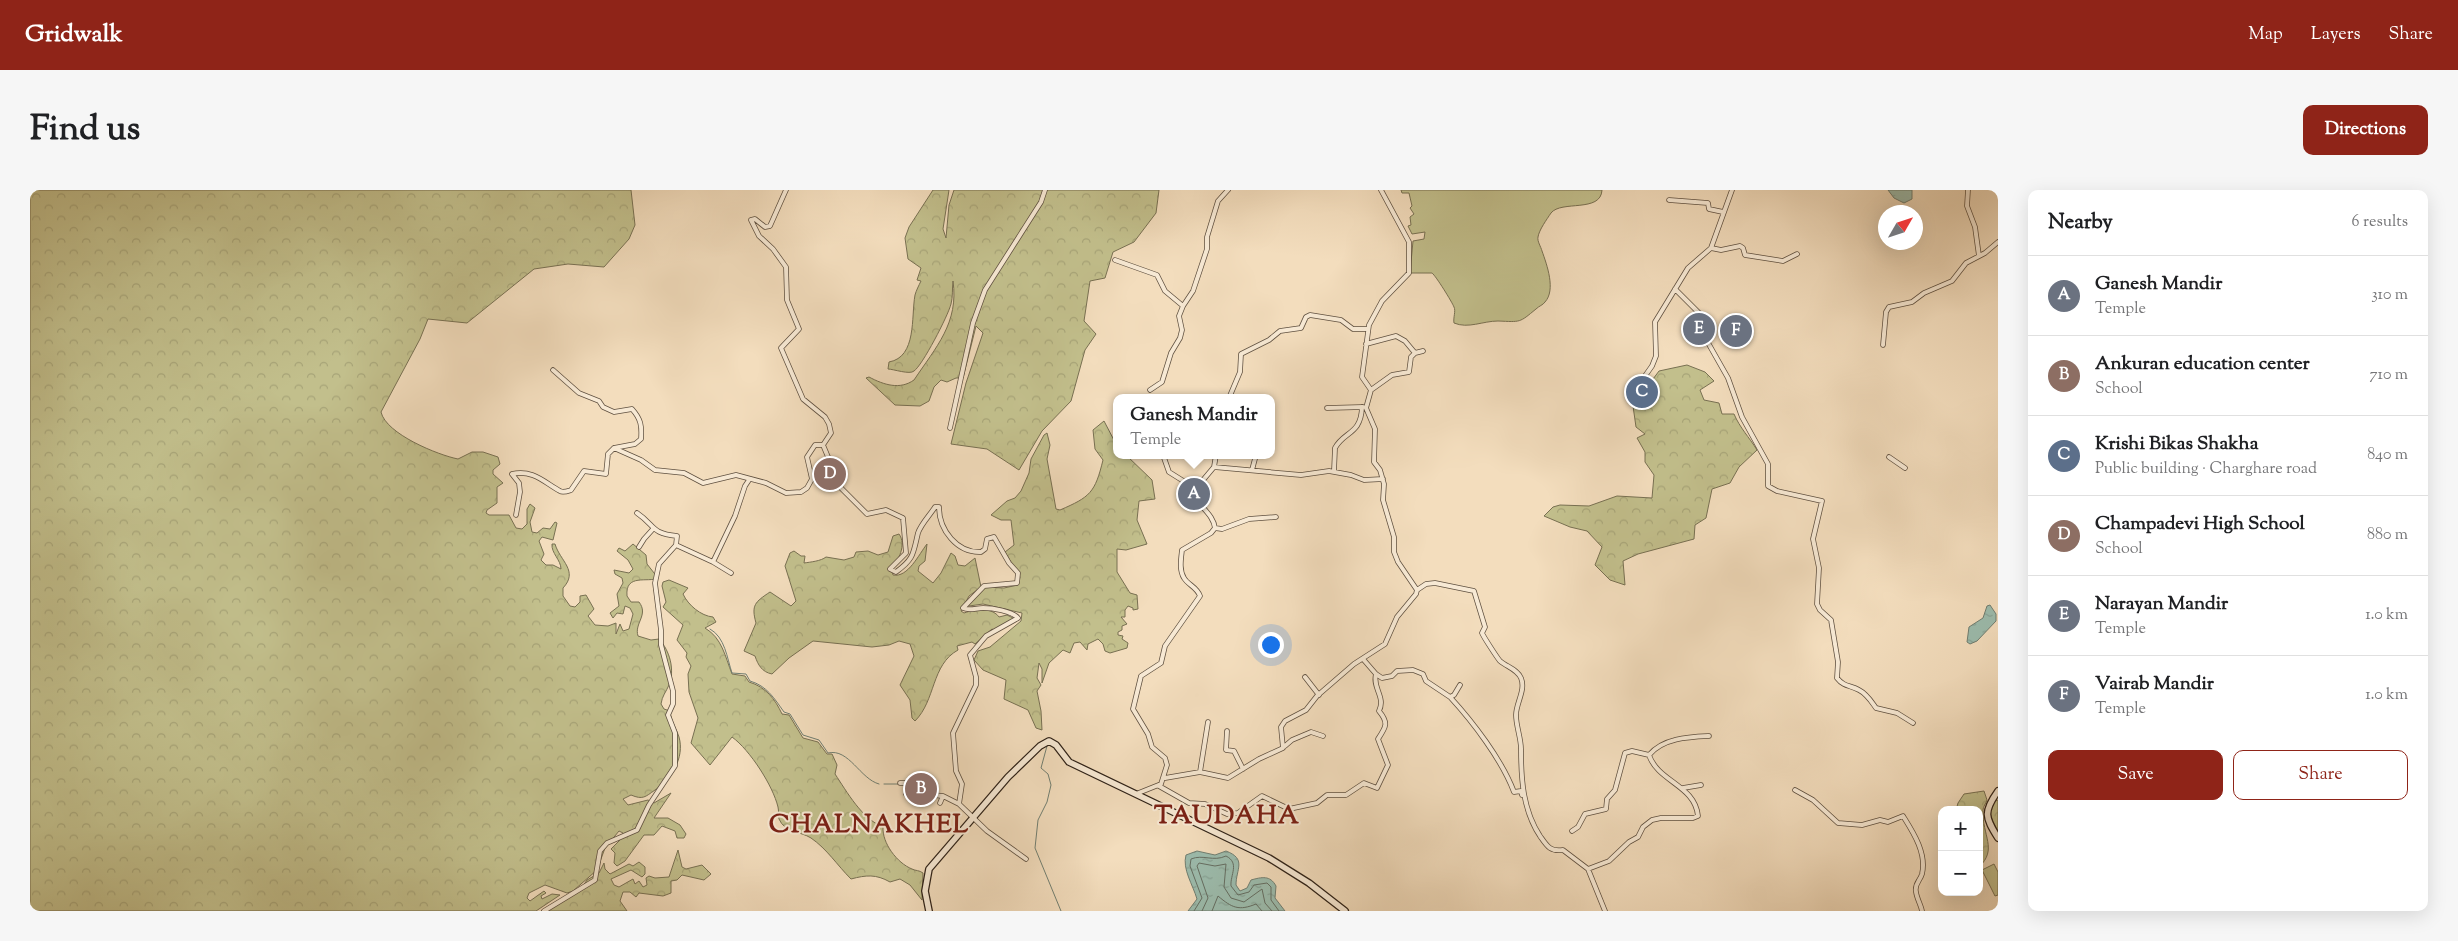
<!DOCTYPE html>
<html lang="en">
<head>
<meta charset="utf-8">
<style>
	body { margin:0; font-family:"Sorts Mill Goudy",serif; background:#f6f6f6; color:#202124 }
	.controls { position:absolute; right:15px; bottom:15px; display:grid; overflow:hidden; border-radius:10px; box-shadow:0 5px 20px #0002 }
	.controls button { width:45px; height:45px; display:grid; place-items:center; padding:0; border:0; border-bottom:1px solid #e0e0e0; background:#fff; color:#202124; font:25px sans-serif }
	.compass { position:absolute; left:1848px; top:15px; width:45px; height:45px; border-radius:50%; background:#fff; box-shadow:0 5px 20px #0002; rotate:51deg }
	.you { position:absolute; left:1240px; top:454px; width:18px; height:18px; margin:-12px; border:4px solid #fff; border-radius:50%; background:#1a73e8; box-shadow:0 0 0 8px #1a73e833 }
	.badge { display:grid; place-items:center; width:32px; height:32px; border-radius:50%; background:#8f2418; color:#fff; font-size:16px; font-weight:700 }
	.pin { position:absolute; translate:-50% -50%; border:2px solid #fff; box-shadow:0 1px 5px #0006 }
	.popup { position:absolute; left:1083px; top:204px; width:162px; height:65px; box-sizing:border-box; display:grid; place-content:center; border-radius:10px; background:#fff; filter:drop-shadow(0 1px 4px #0005); font-size:16px; white-space:nowrap; color:#757577 }
	.popup b { font-size:19px; color:#202124 }
	.popup::after { content:''; position:absolute; left:50%; top:100%; margin-left:-10px; border:10px solid transparent; border-top-color:#fff }
	.list { margin:0; padding:0; list-style:none }
	h2 { display:flex; justify-content:space-between; align-items:center; height:65px; margin:0; padding:0 20px; font-size:21px }
	h2 small { font-size:16px; font-weight:400; color:#757577 }
	.list li { display:grid; grid-template-columns:32px 1fr auto; gap:15px; align-items:center; box-sizing:border-box; height:80px; padding:0 20px; border-top:1px solid #e0e0e0 }
	.list b { display:block; font-size:19px; white-space:nowrap }
	.list p { margin:0; font-size:16px; white-space:nowrap; color:#757577 }
	.list em { font-size:16px; font-style:normal; color:#757577 }
	.actions { display:flex; gap:10px; padding:15px 20px }
	.actions a { flex:1; padding:11px 0; border:1px solid #8f2418; border-radius:10px; text-align:center; font-size:18px; color:#8f2418 }
	.actions .main { background:#8f2418; color:#fff }
	.map { position:relative; flex:none; width:1968px; height:721px; overflow:hidden; border-radius:10px }
	header { display:flex; align-items:center; gap:30px; box-sizing:border-box; height:70px; padding:0 25px; background:#8f2418; color:#fff }
	header strong { font-size:24px }
	nav { display:flex; gap:28px; margin-inline-start:auto; font-size:18px }
	.intro { display:flex; align-items:center; justify-content:space-between; box-sizing:border-box; height:120px; padding:0 30px }
	h1 { margin:0; font-size:35px }
	.button { padding:12px 22px; border-radius:10px; background:#8f2418; color:#fff; font-size:18px; font-weight:700 }
	main { display:flex; gap:30px; padding:0 30px }
	aside { flex:1; background:#fff; border-radius:10px; box-shadow:0 5px 20px #0002 }
	.map>svg:first-child { display:block }
	.grass { fill:#c2bf8c; stroke:#787052 }
	.forest { fill:url(#forest-crowns); stroke:#787052 }
	.water { fill:url(#water-ripples); stroke:#707e71 }
	.lines { fill:none; stroke-linecap:round; stroke-linejoin:round }
	.shore { stroke:#656e62; stroke-width:1 }
	.stream { stroke:#707e71; stroke-width:1 }
	.minor-casing { stroke:#5f5040; stroke-width:5.5 }
	.secondary-casing { stroke:#2e2117; stroke-width:8 }
	.minor { stroke:#f7e9d4; stroke-width:4 }
	.secondary { stroke:#f7e9d4; stroke-width:5.5 }
	.labels { text-anchor:middle; stroke-width:4; stroke-linejoin:round; paint-order:stroke }
	.district-label { font-size:26px; font-weight:bold; letter-spacing:1px; fill:#7a1f14; stroke:#f7e9d4 }
</style>
</head>
<body>
<header>
<strong>Gridwalk</strong>
<nav><a>Map</a><a>Layers</a><a>Share</a></nav>
</header>
<div class="intro"><h1>Find us</h1><a class="button">Directions</a></div>
<main>
<div class="map">
<svg width="1968" height="721" viewBox="0 0 1968 721">
	<defs>
		<pattern id="forest-crowns" width="20" height="18" patternUnits="userSpaceOnUse" patternTransform="scale(1.25)"><rect width="20" height="18" fill="#c2bf8c"/><path d="M2 6a3 3 0 1 1 6 0M12 15a3 3 0 1 1 6 0" fill="none" stroke="#a7a478"/></pattern>
		<pattern id="water-ripples" width="26" height="14" patternUnits="userSpaceOnUse" patternTransform="scale(1.25)"><rect width="26" height="14" fill="#9cbcad"/><path d="M2 4q2-2 4 0t4 0M15 11q2-2 4 0t4 0" fill="none" stroke="#87a194"/></pattern>
	</defs>
	<rect width="100%" height="100%" fill="#f3ddbd"/>
	<filter id="stains"><feTurbulence type="fractalNoise" baseFrequency=".004" numOctaves="4"/><feColorMatrix values="0 0 0 0 .2 0 0 0 0 .09 0 0 0 0 .02 0 0 0 .5 -.17"/></filter>
	<radialGradient id="worn" r=".72"><stop offset=".6" stop-color="#630" stop-opacity="0"/><stop offset="1" stop-color="#630" stop-opacity=".3"/></radialGradient>
	<path class="grass" d="M1371 0H1572C1571 23 1531 10 1521 23 1517 29 1509 40 1508 47 1507 51 1511 57 1512 61 1517 75 1526 100 1515 112 1513 115 1509 116 1506 119 1489 133 1491 132 1468 131 1453 131 1438 139 1424 133 1423 128 1426 121 1424 117 1422 112 1406 86 1402 83H1380L1383 51 1394 49 1395 42 1382 44 1378 36 1381 35 1380 27 1384 24 1380 18 1382 16 1379 3H1372Z
		M1964 674 1968 682V705L1965 706 1952 680Z"/>
	<path class="forest" d="M0 0H601L605 35 599 49 574 77 538 74 504 79 437 133 398 129 390 149 351 222C356 244 408 265 428 269L442 262H453L468 267 470 274 463 280V284L473 293 467 297V313L457 320 456 323 459 325H479L486 338 492 339 497 334V319L500 314 505 318 500 332 502 342 507 343 513 338 520 339 525 332 527 333 523 350 512 347 509 351 514 364 511 370 516 375H523L531 379C531 370 521 363 522 354H525C530 371 549 381 533 398V406L540 416 545 417 550 412V406L556 405 564 419 558 426 565 435 578 436 586 433V444L590 434 593 441 599 439 603 424 600 418 595 416 593 424 587 423 583 428 580 423 589 416 587 404 593 393 592 388 585 384 584 380 599 383 603 379 598 370 587 361 589 358 595 361 603 354 616 365 617 374 628 388C618 393 595 383 597 406L601 412H609C619 425 604 433 608 446L621 450 629 449C640 461 645 480 639 495 636 502 632 506 631 514L634 519 640 521C641 531 646 538 649 547 655 568 641 589 625 600 615 607 613 610 601 605L593 609 598 615 618 610 624 613 641 603 624 628H638L650 635 656 644 654 648H647L645 641 632 636 624 645H614L595 671 587 676 584 673 585 663 581 659 593 647V643L589 641 575 658 567 680 543 701 537 703 515 695 499 703 497 708 500 711 514 701 516 703 511 706 512 709 522 704 530 705 506 721H0Z
		M903 0H919L913 39 916 48 919 15 924 0H1129L1126 23 1104 52 1083 62 1075 88 1060 91 1054 131 1066 144 1055 160 1041 211 1012 241 989 280 957 259 921 254 936 193 953 143 946 136 933 188H926L917 192 911 190 904 197 899 211 890 216 865 215 836 188 839 187C854 195 870 200 884 190 906 157 929 133 923 91 922 99 923 107 921 114 918 126 892 176 884 181 880 185 863 179 858 179L859 172C887 167 881 127 885 105 886 101 889 95 891 91L887 90 891 78 878 69 875 48 879 37Z
		M1657 175 1675 182 1684 191 1670 200 1674 210 1689 213 1692 224H1704C1710 238 1719 247 1727 260L1709 277 1700 293 1682 299 1676 328 1665 335 1664 349 1608 364 1593 371 1595 395 1580 390 1565 375 1572 357 1557 341 1540 337 1514 326 1523 317 1530 315 1559 316 1587 306 1622 308 1624 285 1615 272V262L1607 248 1615 244 1606 237 1603 216 1629 181Z
		M1074 231 1086 254V265H1096L1122 290 1125 309 1109 311 1107 330 1117 354 1096 360 1087 359V382L1100 403 1107 405 1108 419 1103 420V418L1098 416 1095 420V427H1091L1097 434 1092 436V440L1088 442V445L1093 446 1092 449 1098 453 1097 458 1080 463 1075 461 1073 454 1068 449 1058 454 1057 460 1050 452 1044 453 1040 463 1033 460 1019 473 1012 493V479L1009 473 1007 488 1011 495 1007 501 1011 521 1012 540 1006 538 998 520 974 509 976 490 953 480 944 470 948 461 960 457 991 431 992 423 953 414 939 416 938 414 956 397 974 398 988 395 990 387 975 362 984 355 981 330H971L961 325 977 311 985 308 991 301 999 283 1001 269 1014 245 1017 243 1020 255 1017 269 1026 319 1030 320C1060 307 1065 303 1073 270L1065 259 1063 240Z
		M869 344C877 355 868 370 862 380L863 385C878 388 889 364 897 354L895 371 889 376 888 381 903 393 911 383 921 363 925 366 928 375 935 376 945 368 951 397 939 406 931 421 934 423C945 419 962 417 969 427L977 425 983 428V430L964 440 962 439 945 454 942 452 927 456 928 460C901 475 906 510 885 531L882 528 880 510 870 495 884 466 880 454 869 451 859 455 842 457 783 451 759 468 742 484C732 482 728 475 725 466L714 461 726 433C721 415 725 412 740 402L761 416 766 411 755 376 760 363 764 361 771 366H775L774 373C781 372 791 371 796 367L814 370 824 367 826 362 838 361 848 365 858 362 863 346Z
		M639 390 658 398 653 404C658 415 671 426 683 427L686 432 675 438C692 448 695 466 702 484L715 486 719 492C736 497 745 509 752 524L759 525 773 548 788 552 797 564H802L807 575 805 584C817 602 832 629 853 637 852 653 867 673 882 679 886 681 889 680 893 683L892 710 880 695 870 689 860 692C846 684 836 685 821 689 807 675 797 659 781 648 770 641 755 643 749 629 748 625 749 621 748 617 743 596 720 560 702 547L680 575 661 553 668 528 659 502 658 484 661 476 656 467 657 463 647 450 653 435 633 417 636 412 632 396 633 392Z
		M1954 601 1957 610C1956 613 1953 617 1953 620 1952 646 1968 659 1949 677V620H1926L1928 613 1934 604Z
		M1968 610V641C1962 631 1957 624 1963 612Z
		M648 660 652 677 656 679 672 675 681 684 674 690 652 685 647 690 641 691V703L633 706 609 703 606 707 600 702H593L590 711 597 721H511L549 702 557 690 569 683 574 673 575 679 580 684 599 674 603 676 609 672 615 677V684L612 687 601 680 581 689 584 695 589 697 603 689 605 694 609 691 613 697 617 695 616 688 619 686 625 688 639 687Z"/>
	<path class="water" d="M1858 0H1882V9L1874 13 1864 8Z
		M1960 415 1966 424V431L1947 451 1940 454 1937 452 1939 437 1953 428 1957 416Z
		M1167 661 1185 665 1196 661C1217 669 1206 679 1206 695L1210 701 1217 698 1221 690C1232 687 1240 685 1246 696L1245 708 1255 721H1158L1167 709C1163 695 1152 679 1156 665Z"/>
	<g class="lines">
		<path class="shore" d="M1164 721 1172 708 1160 676 1161 669C1173 664 1183 672 1196 666 1210 673 1200 685 1201 696L1208 705 1219 702 1224 695 1237 693 1241 697V710L1249 721
			M1172 721 1178 708 1167 676 1169 673 1185 676 1196 674 1194 697 1201 708 1214 712 1232 699 1235 713 1242 721
			M1182 721 1188 706C1202 718 1209 721 1226 714L1232 721"/>
		<path class="stream" d="M680 439C695 447 697 468 702 483L716 484 720 491C737 496 744 508 754 522L760 524 773 545 789 550 798 563C819 558 830 589 849 594
			M1017 556 1011 578 1018 584 1021 595 1017 612 1008 630 1005 658 1031 721
			M854 594H868"/>
		<g class="minor-casing">
			<path id="minor" d="M756 0 740 36 735 37 725 29 721 30 729 46 743 59 756 77 757 110 769 139 751 158 773 209 795 227 799 234 801 243 793 255 811 298 837 324 856 320 873 328 876 363 860 379 866 382C884 369 883 364 888 343 891 334 900 325 905 317H909C909 340 927 363 951 362L955 359 957 349 964 347 979 373 988 383 987 393 954 396 933 418C939 421 946 418 953 418 962 418 982 421 988 428L956 446 940 465 946 487V495L923 543 926 581 932 594 929 614 957 641 996 669
				M1938 0 1937 16 1945 37 1949 66
				M1639 10 1678 13 1679 19 1693 22
				M1681 58 1691 60 1710 56 1713 58 1715 65 1753 71 1767 64
				M1085 70 1127 85 1135 101 1153 116
				M1645 99 1669 123 1676 137 1677 151 1698 188 1712 227 1738 274V296L1747 301 1792 311 1783 349 1789 378 1787 414 1790 420 1801 430 1808 472 1807 488C1814 497 1820 495 1829 500 1837 504 1841 511 1846 518L1867 523 1883 533
				M1336 154 1366 146 1375 151 1385 163 1393 161
				M1853 155 1856 122 1859 117 1882 112 1894 103 1922 91 1936 73 1955 63 1968 52
				M523 180 549 203 569 211 573 217 584 222 602 219C611 229 612 236 611 249L605 254 584 258 611 270 625 280 654 283 673 293 706 285 736 293 756 303 771 302 777 298 782 289 777 267 785 255H793
				M1610 193 1622 176 1626 166 1625 132 1658 78 1681 58 1702 0
				M1120 200 1132 192 1141 163 1150 148 1152 140 1149 126 1153 116 1163 101 1177 59V47L1188 11 1198 0
				M1341 200 1362 185 1379 182 1381 167 1385 163
				M1199 208 1210 182 1211 164 1239 150 1250 141 1271 138 1276 127 1280 125 1311 130 1323 139H1338
				M1297 218 1333 217
				M920 238 943 133 955 100 1011 12 1015 0
				M1133 265 1139 282 1155 292 1163 302
				M1859 267 1875 278
				M1184 277 1186 265
				M1222 280 1226 265
				M1304 281 1305 258C1314 241 1331 245 1332 217
				M607 323C626 336 620 343 647 346L646 355
				M486 325 490 302 489 293 482 284C503 279 515 293 530 301 533 303 538 301 541 300L554 281 576 284 578 264 584 258
				M1185 338 1192 339 1219 329 1246 327
				M609 357 614 349 623 339
				M701 383 683 372 705 326 715 296 719 290
				M1387 400 1396 394 1405 393 1444 401 1455 437 1452 443C1453 446 1468 469 1470 471 1477 477 1487 479 1491 488 1496 500 1486 513 1486 525 1486 536 1491 548 1491 559 1491 590 1493 620 1510 646 1517 656 1520 662 1533 660L1558 679 1575 721
				M1346 484 1352 488 1362 486 1367 481 1383 480 1393 484 1396 491 1420 507 1424 505 1430 495
				M1275 487 1289 505
				M1420 507C1443 532 1472 570 1484 602L1491 601 1492 605
				M1197 541 1196 560 1204 561 1213 579
				M1255 556 1262 550 1281 542 1293 546
				M1170 582 1178 532
				M1135 588 1170 582 1198 588 1229 569 1253 558 1251 537 1255 531 1276 520 1287 506 1324 474 1355 454 1367 427 1386 404 1387 400 1368 372 1364 362V347L1353 310 1354 294 1350 280 1344 272 1345 239 1336 218 1341 200 1332 187 1339 135 1352 111 1379 83V52L1351 0
				M870 593H877L892 604 913 606 929 614
				M1129 596 1159 613 1175 614 1197 624 1208 623 1232 606 1259 619 1287 613 1297 605H1316L1334 593 1347 598 1358 575 1348 549C1356 537 1359 533 1349 521 1356 507 1342 498 1346 484L1333 469
				M1653 598 1671 595
				M1765 600 1783 610 1808 633 1832 635 1850 630 1858 632 1873 626C1883 642 1897 663 1892 684 1890 691 1884 694 1886 702 1887 709 1891 715 1892 721
				M876 604 883 597
				M1106 604 1131 594 1137 575 1135 568 1122 557 1118 544 1103 519 1111 486 1131 473 1135 456 1170 406C1167 397 1158 395 1154 388 1149 380 1151 369 1152 360L1181 343 1185 338C1183 323 1168 317 1163 302L1184 277 1271 285 1299 281 1321 285 1334 290 1353 289
				M910 613 913 606
				M1542 641 1548 637 1555 624 1576 619 1577 609 1585 600 1595 563 1602 561 1619 565
				M1558 679 1579 671 1599 652 1608 647 1613 637 1622 630 1631 628H1663L1668 626C1665 595 1628 592 1619 565 1633 548 1658 547 1679 546
				M514 721 565 690 570 661 577 653 607 640 619 615 645 576V543L638 525 643 514V501L631 455V440L625 393 629 374 646 355 683 372"/>
		</g>
		<g class="secondary-casing">
			<path id="secondary" d="M1968 601C1953 622 1955 627 1968 648
				M899 721 895 701 899 679 978 587 1010 556 1019 551 1026 555 1039 572 1239 668 1279 693 1315 721"/>
		</g>
		<use href="#minor" class="minor"/>
		<use href="#secondary" class="secondary"/>
	</g>
	<g class="labels">
		<g class="district-label">
			<text x="1197" y="633">TAUDAHA</text>
			<text x="839" y="642">CHALNAKHEL</text>
		</g>
	</g>
	<rect width="100%" height="100%" filter="url(#stains)"/>
	<rect width="100%" height="100%" fill="url(#worn)"/>
</svg>
<div class="controls">
<button>+</button>
<button>−</button>
</div>
<svg class="compass" viewBox="-18 -18 36 36"><path d="M0-13l5 13h-10z" fill="#e53935"/><path d="M0 13l5-13h-10z" fill="#757577"/></svg>
<div class="you"></div>
<div class="pin badge" style="left:1164px;top:304px;background:#6b7280">A</div>
<div class="popup"><b>Ganesh Mandir</b>Temple</div>
<div class="pin badge" style="left:891px;top:599px;background:#8d6e63">B</div>
<div class="pin badge" style="left:1612px;top:202px;background:#5c6f8a">C</div>
<div class="pin badge" style="left:800px;top:284px;background:#8d6e63">D</div>
<div class="pin badge" style="left:1669px;top:139px;background:#6b7280">E</div>
<div class="pin badge" style="left:1706px;top:141px;background:#6b7280">F</div>
</div>
<aside>
<h2>Nearby<small>6 results</small></h2>
<ul class="list">
<li><span class="badge" style="background:#6b7280">A</span><div><b>Ganesh Mandir</b><p>Temple</p></div><em>310 m</em></li>
<li><span class="badge" style="background:#8d6e63">B</span><div><b>Ankuran education center</b><p>School</p></div><em>710 m</em></li>
<li><span class="badge" style="background:#5c6f8a">C</span><div><b>Krishi Bikas Shakha</b><p>Public building · Charghare road</p></div><em>840 m</em></li>
<li><span class="badge" style="background:#8d6e63">D</span><div><b>Champadevi High School</b><p>School</p></div><em>880 m</em></li>
<li><span class="badge" style="background:#6b7280">E</span><div><b>Narayan Mandir</b><p>Temple</p></div><em>1.0 km</em></li>
<li><span class="badge" style="background:#6b7280">F</span><div><b>Vairab Mandir</b><p>Temple</p></div><em>1.0 km</em></li>
</ul>
<div class="actions"><a class="main">Save</a><a>Share</a></div>
</aside>
</main>
</body>
</html>
